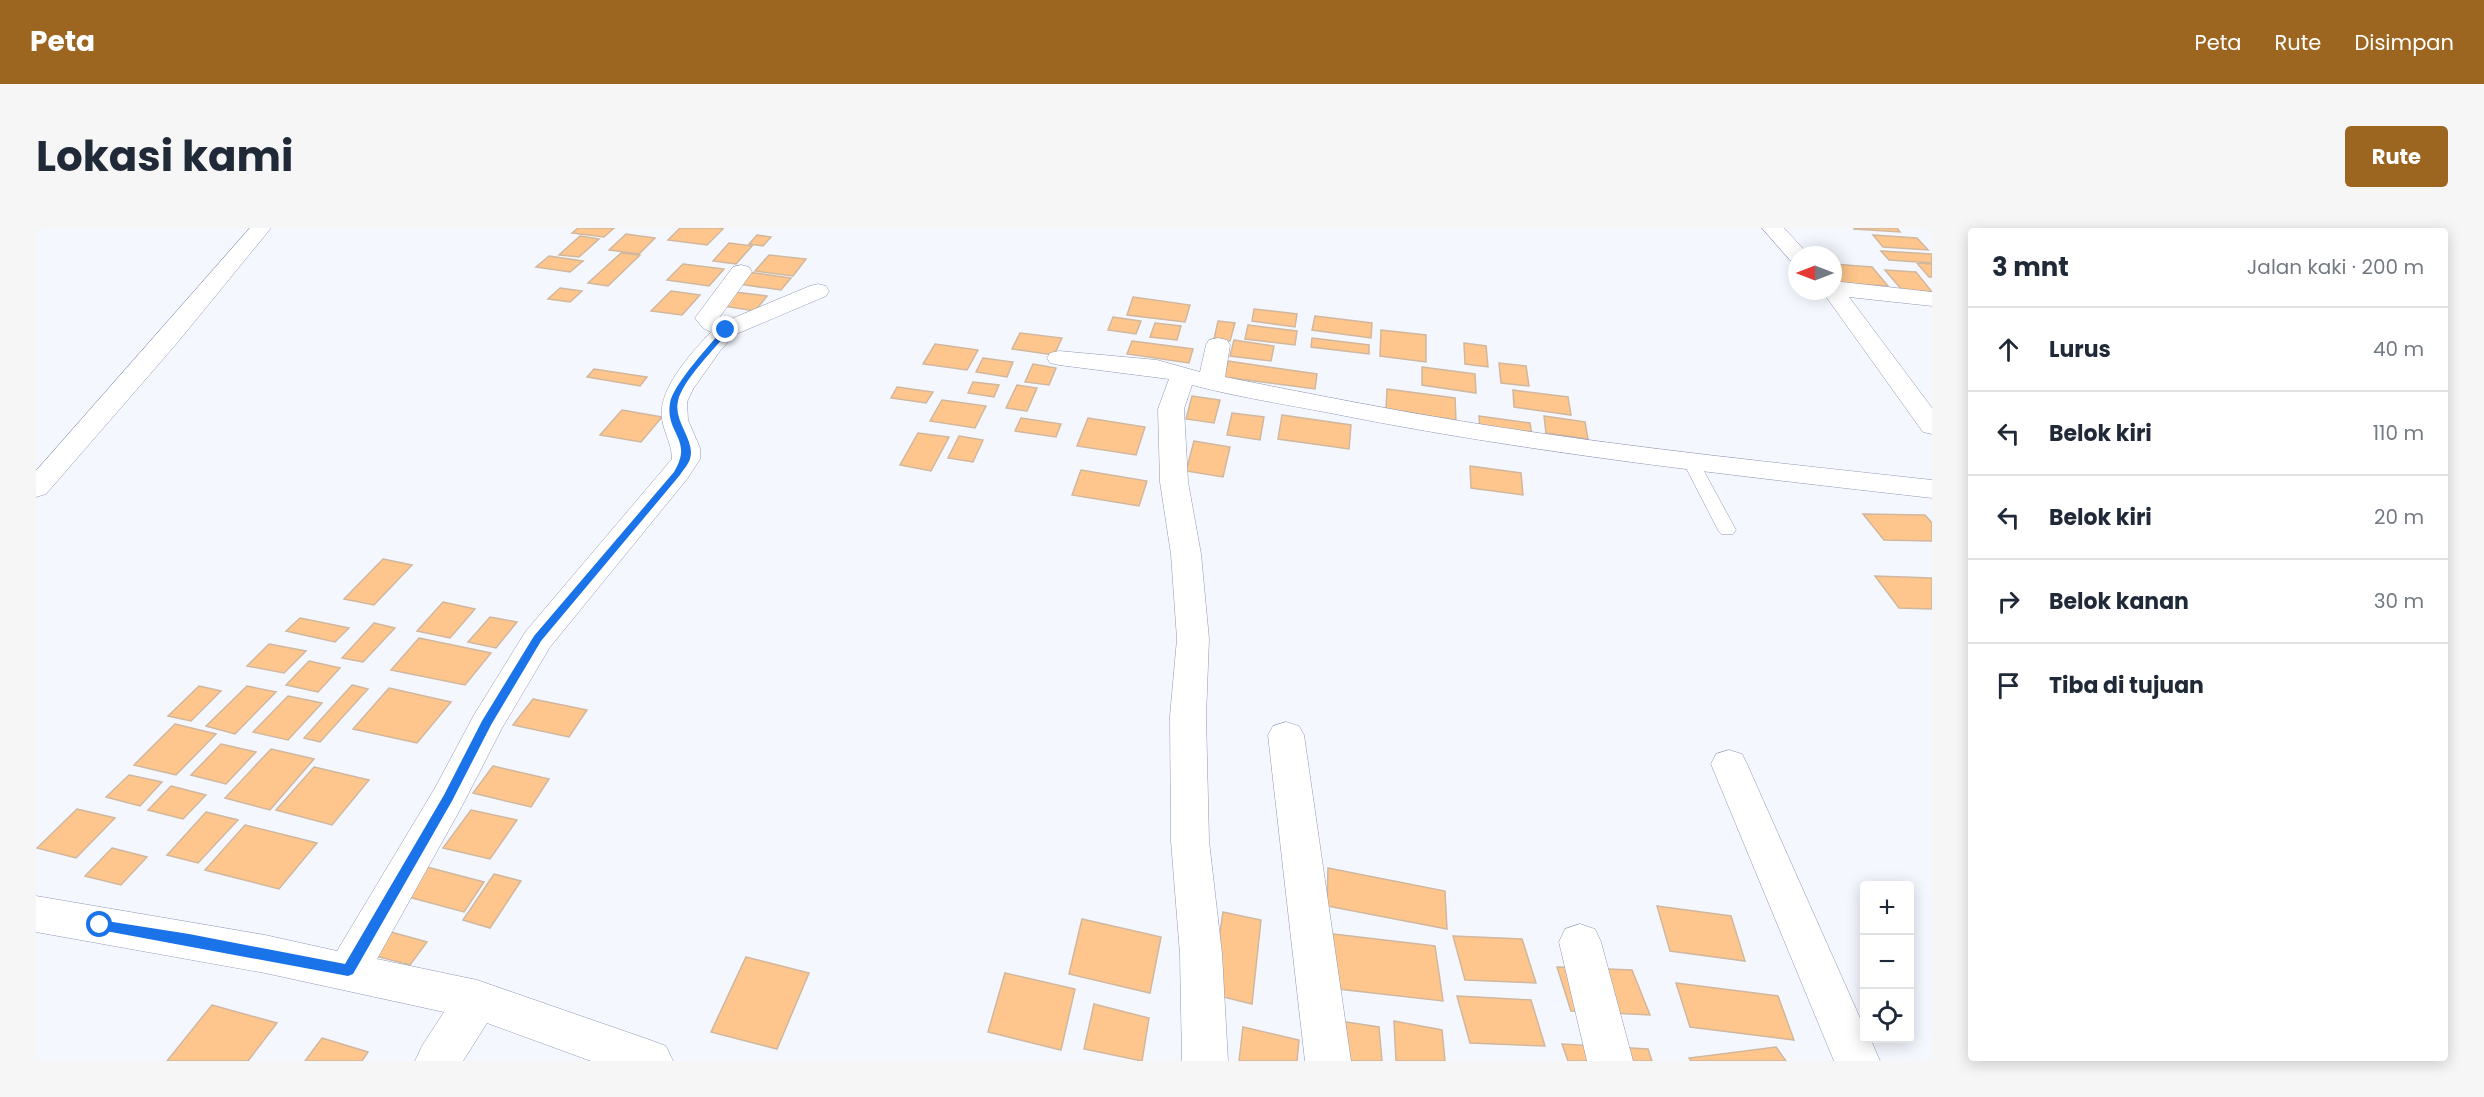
<!DOCTYPE html>
<html lang="id">
<head>
<meta charset="utf-8">
<style>
	body { margin:0; font-family:Poppins,sans-serif; background:#f6f6f7; color:#1f2937 }
	.controls { position:absolute; right:18px; bottom:18px; display:grid; overflow:hidden; border-radius:6px; box-shadow:0 3px 15px #0003 }
	.controls button { width:54px; height:54px; display:grid; place-items:center; padding:0; border:0; border-bottom:2px solid #e0e1e3; background:#fff; color:#1f2937; font:30px sans-serif }
	.compass { position:absolute; left:1752px; top:18px; width:54px; height:54px; border-radius:50%; background:#fff; box-shadow:0 3px 15px #0003; rotate:270deg }
	.stop { position:absolute; width:18px; height:18px; margin:-14px; border:4px solid #1a73e8; border-radius:50%; background:#fff }
	.stop.end { background:#1a73e8; border-color:#fff; box-shadow:0 2px 6px #0008 }
	.list { margin:0; padding:0; list-style:none }
	h2 { display:flex; justify-content:space-between; align-items:center; height:78px; margin:0; padding:0 24px; font-size:26px }
	h2 small { font-size:20px; font-weight:400; color:#747a83 }
	.list li { display:grid; grid-template-columns:39px 1fr auto; gap:18px; align-items:center; box-sizing:border-box; height:84px; padding:0 24px; border-top:2px solid #e0e1e3 }
	.list b { display:block; font-size:22px; white-space:nowrap }
	.list em { font-size:20px; font-style:normal; color:#747a83 }
	.icon { flex:none; width:33px; height:33px; fill:none; stroke:currentColor; stroke-width:2; stroke-linecap:round; stroke-linejoin:round }
	.map { position:relative; flex:none; width:1896px; height:833px; overflow:hidden; border-radius:6px }
	header { display:flex; align-items:center; gap:36px; box-sizing:border-box; height:84px; padding:0 30px; background:#9c6520; color:#fff }
	header strong { font-size:28px }
	nav { display:flex; gap:33px; margin-inline-start:auto; font-size:21px }
	.intro { display:flex; align-items:center; justify-content:space-between; box-sizing:border-box; height:144px; padding:0 36px }
	h1 { margin:0; font-size:42px }
	.button { padding:15px 27px; border-radius:6px; background:#9c6520; color:#fff; font-size:21px; font-weight:700 }
	main { display:flex; gap:36px; padding:0 36px }
	aside { flex:1; background:#fff; border-radius:6px; box-shadow:0 3px 15px #0003 }
	.map>svg:first-child { display:block }
	.building { fill:#fec68c; stroke:#d0b79e; stroke-width:1.5 }
	.lines { fill:none; stroke-linecap:round; stroke-linejoin:round }
	.lane-casing { stroke:#8f98b6; stroke-width:1 }
	.street-casing { stroke:#8f98b6; stroke-width:1 }
	.lane { fill:#fff; fill-rule:evenodd }
	.street { fill:#fff; fill-rule:evenodd }
	.route { fill:#1a73e8 }
</style>
</head>
<body>
<header>
<strong>Peta</strong>
<nav><a>Peta</a><a>Rute</a><a>Disimpan</a></nav>
</header>
<div class="intro"><h1>Lokasi kami</h1><a class="button">Rute</a></div>
<main>
<div class="map">
<svg width="1896" height="833" viewBox="0 0 1896 833">
	<rect width="100%" height="100%" fill="#f5f7fe"/>
	<path class="building" d="M542 0H578L568 9 536 5Z
		M644 0H683L687 1 671 17 632 12Z
		M1818 0H1861L1864 4 1818 1Z
		M590 6 619 10 603 26 573 22Z
		M721 7 735 9 727 18 713 16Z
		M1837 7 1881 10 1892 22 1847 19Z
		M544 8 563 11 543 29 523 27Z
		M693 15 716 18 700 36 677 33Z
		M1845 23 1896 26V35L1853 32Z
		M585 25 604 27 572 58 552 55Z
		M733 27 770 31 757 48 719 43Z
		M513 28 547 33 534 44 500 39Z
		M1881 35 1896 36V49H1893Z
		M647 36 688 41 673 58 631 52Z
		M1797 36 1836 39 1852 58 1804 55 1797 45Z
		M1849 42 1880 44 1896 64 1866 62Z
		M712 44 755 50 745 62 702 56Z
		M524 60 546 63 534 74 512 71Z
		M635 63 664 67 646 87 615 83Z
		M699 64 731 68 719 83 687 78Z
		M1097 69 1154 77 1149 94 1091 87Z
		M1218 81 1261 86 1259 99 1216 93Z
		M1279 88 1336 95 1335 110 1276 102Z
		M1077 89 1105 93 1100 106 1072 102Z
		M1182 93 1199 95 1194 113 1178 111Z
		M1119 95 1145 98 1141 112 1114 109Z
		M1212 97 1261 103 1259 117 1209 111Z
		M1345 102 1390 107V134L1344 128Z
		M984 105 1026 110 1018 127 976 121Z
		M1276 110 1333 117V126L1275 119Z
		M1198 112 1238 118 1235 133 1194 128Z
		M1096 113 1157 121 1153 135 1091 126Z
		M1428 115 1450 118 1452 139 1429 136Z
		M899 116 942 122 931 142 887 136Z
		M947 130 977 134 971 149 940 144Z
		M1192 133 1281 146 1279 161 1188 149Z
		M1463 135 1490 138 1493 158 1465 155Z
		M997 136 1020 140 1013 157 989 154Z
		M1386 139 1439 146 1440 165 1386 157Z
		M558 141 611 149 604 158 551 149Z
		M937 154 963 157 958 169 932 165Z
		M981 157 1001 160 991 183 970 180Z
		M861 159 897 164 890 175 855 170Z
		M1351 161 1419 170 1420 192 1350 182Z
		M1477 162 1532 169 1535 187 1478 179Z
		M1156 168 1184 172 1178 195 1150 191Z
		M906 172 950 178 939 200 894 193Z
		M586 182 626 189 605 214 564 207Z
		M1196 185 1228 189 1224 212 1191 207Z
		M1246 187 1315 197 1313 221 1242 211Z
		M1443 188 1494 195 1496 208 1444 201Z
		M1508 188 1549 194 1552 211 1510 205Z
		M985 190 1025 196 1020 209 979 203Z
		M1052 190 1109 199 1100 227 1041 218Z
		M882 205 913 209 895 243 864 237Z
		M923 208 947 212 937 234 912 230Z
		M1158 213 1194 219 1187 249 1150 243Z
		M1434 238 1485 245 1487 267 1435 260Z
		M1045 242 1111 253 1103 278 1036 267Z
		M1827 286 1889 287 1896 295V313L1848 312Z
		M347 331 376 337 338 377 308 371Z
		M1839 348 1896 350V381L1863 380Z
		M407 374 439 381 414 410 381 403Z
		M454 389 481 394 460 420 432 414Z
		M264 390 313 400 299 414 250 403Z
		M338 395 359 400 327 434 306 430Z
		M383 410 455 425 429 457 355 442Z
		M233 416 270 423 248 445 211 438Z
		M273 433 304 440 282 464 250 457Z
		M316 457 332 461 284 514 268 510Z
		M163 458 185 463 155 493 132 488Z
		M211 458 240 464 199 506 170 498Z
		M353 460 415 474 381 515 317 501Z
		M252 468 286 475 252 512 217 504Z
		M497 471 551 482 533 509 477 497Z
		M139 496 180 506 140 547 98 537Z
		M185 516 220 524 190 556 155 547Z
		M235 521 278 531 234 582 189 570Z
		M457 538 513 551 495 579 437 565Z
		M278 539 333 552 296 597 240 582Z
		M93 547 126 554 104 578 70 569Z
		M135 558 170 567 147 591 112 582Z
		M41 581 79 590 40 630 1 620Z
		M435 582 481 592 454 631 407 620Z
		M170 584 202 592 162 635 131 627Z
		M209 597 281 615 243 661 169 642Z
		M76 620 111 629 85 657 49 648Z
		M387 638 448 654 428 684 365 667Z
		M1292 640 1409 663 1411 701 1291 678Z
		M458 646 485 653 454 700 427 692Z
		M1621 678 1695 688 1709 733 1634 723Z
		M1187 684 1225 692 1216 776 1175 766Z
		M1046 691 1125 709 1114 765 1033 746Z
		M348 702 391 714 374 737 332 726Z
		M1289 705 1399 718 1407 773 1293 760Z
		M1417 708 1486 711 1500 755 1429 752Z
		M710 729 773 745 741 821 675 804Z
		M1521 739 1596 742 1614 787 1535 783Z
		M969 745 1039 761 1025 822 952 804Z
		M1640 755 1742 768 1758 812 1654 799Z
		M1421 768 1495 772 1509 818 1434 815Z
		M1058 776 1113 790 1106 833 1048 821Z
		M176 777 241 795 212 833H131Z
		M1297 792 1343 799 1346 833H1299Z
		M1358 793 1406 802 1409 833H1360Z
		M1207 799 1263 812 1261 833H1203Z
		M286 810 332 824 326 833H269Z
		M1526 816 1612 821 1616 833H1532Z
		M1740 819 1750 833H1655L1653 830Z"/>
	<g class="lines">
		<g class="lane-casing">
			<path id="lane" d="M1655 229 1663 234 1700 302 1697 306H1685L1682 302 1647 234Z"/>
		</g>
		<g class="street-casing">
			<path id="street" d="M214 0H235L141 115 10 266 0 269V243Z
				M1726 0H1748L1773 27H1761V33L1754 32Z
				M705 37 713 39 716 44 683 90 690 93 774 58 782 56 790 58 793 63 790 68 698 107 684 123 657 161 651 174 652 192 664 220V231L651 251 514 419 466 500 425 580 341 731 441 752 614 812 630 818 637 833H555L451 795 427 833H379L386 818 408 784 229 745 0 704V668L229 707 301 723 399 560 438 487 490 403 636 231C636 216 628 205 626 191 621 162 656 124 675 104L667 100 659 90 697 39Z
				M1797 53 1896 64V78L1813 69 1896 180V206L1887 204 1786 63H1797Z
				M1182 110 1191 112 1194 117 1189 149C1280 167 1370 185 1462 199 1606 221 1751 236 1896 252V270C1695 247 1493 225 1294 185 1248 176 1201 169 1156 157L1148 181 1152 254 1165 326 1173 411 1170 488 1173 613 1186 726 1192 833H1146L1144 726 1135 613 1134 488 1141 411 1135 326 1124 254 1122 181 1133 151 1023 137 1014 135 1011 130 1014 125 1023 123 1121 132 1164 144 1170 117 1173 112Z
				M1250 494 1263 498 1268 507 1315 833H1269L1232 507 1237 498Z
				M1693 522 1706 526 1711 536 1828 799V810H1834L1844 833H1798L1675 536 1680 526Z
				M1544 696 1559 701 1565 714 1597 833H1551L1523 714 1529 701Z"/>
		</g>
		<use href="#lane" class="lane"/>
		<use href="#street" class="street"/>
	</g>
	<path class="route" d="M688 100 694 102C680 119 646 153 642 173 637 194 660 212 654 231 652 237 647 242 644 247L505 413 455 497 416 573 317 746 312 748 59 701 58 697 64 692 153 706 309 736 408 567 446 493 498 408 638 244C658 211 629 206 634 175 637 156 675 116 688 100Z"/>
</svg>
<div class="controls">
<button>+</button>
<button>−</button>
<button><svg class="icon" aria-label="locate" viewBox="0 0 24 24"><circle cx="12" cy="12" r="6"/><path d="M12 2v4M12 18v4M2 12h4M18 12h4"/></svg></button>
</div>
<svg class="compass" viewBox="-18 -18 36 36"><path d="M0-13l5 13h-10z" fill="#e53935"/><path d="M0 13l5-13h-10z" fill="#747a83"/></svg>
<div class="stop" style="left:64px;top:697px"></div>
<div class="stop end" style="left:690px;top:102px"></div>
</div>
<aside>
<h2>3 mnt<small>Jalan kaki · 200 m</small></h2>
<ul class="list">
<li><svg class="icon" aria-label="ahead" viewBox="0 0 24 24"><path d="M12 20V5M6 11l6-6 6 6"/></svg><div><b>Lurus</b></div><em>40 m</em></li>
<li><svg class="icon" aria-label="left" viewBox="0 0 24 24"><path d="M17 20v-9H6M10 6l-5 5 5 5"/></svg><div><b>Belok kiri</b></div><em>110 m</em></li>
<li><svg class="icon" aria-label="left" viewBox="0 0 24 24"><path d="M17 20v-9H6M10 6l-5 5 5 5"/></svg><div><b>Belok kiri</b></div><em>20 m</em></li>
<li><svg class="icon" aria-label="right" viewBox="0 0 24 24"><path d="M7 20v-9h11M14 6l5 5-5 5"/></svg><div><b>Belok kanan</b></div><em>30 m</em></li>
<li><svg class="icon" aria-label="arrive" viewBox="0 0 24 24"><path d="M6 21V4h12l-3 4 3 4H6"/></svg><div><b>Tiba di tujuan</b></div></li>
</ul>
</aside>
</main>
</body>
</html>
